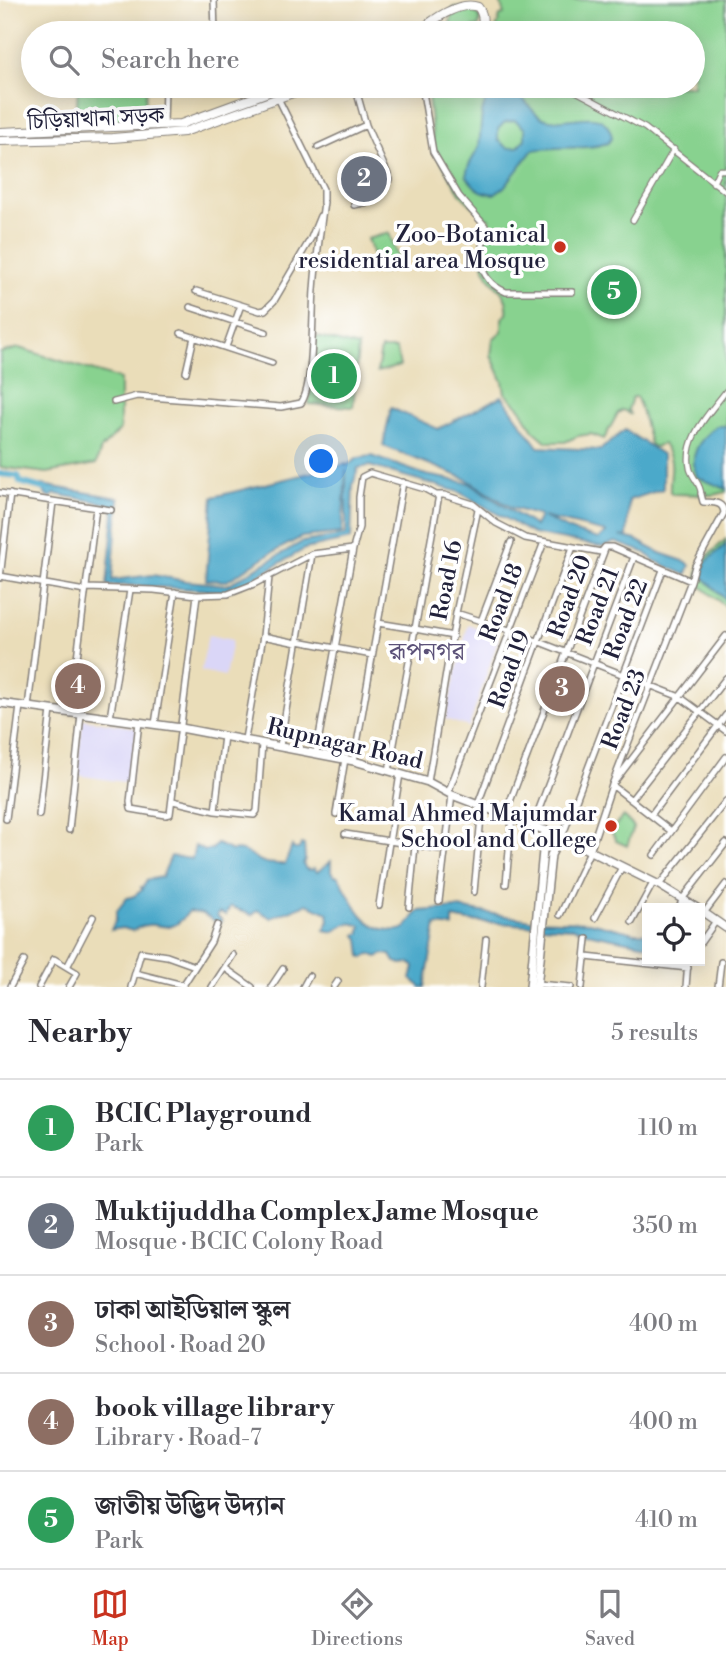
<!DOCTYPE html>
<html lang="en">
<head>
<meta charset="utf-8">
<style>
	body { margin:0; font-family:"Libre Bodoni","Noto Serif Bengali",serif; background:#f7f7f7; color:#2b2b33 }
	.controls { position:absolute; right:21px; bottom:21px; display:grid; overflow:hidden; border-radius:0px; box-shadow:0 4px 18px #0003 }
	.controls button { width:63px; height:63px; display:grid; place-items:center; padding:0; border:0; border-bottom:2px solid #e1e1e2; background:#fff; color:#2b2b33; font:35px sans-serif }
	.you { position:absolute; left:322px; top:462px; width:24px; height:24px; margin:-18px; border:5px solid #fff; border-radius:50%; background:#1a73e8; box-shadow:0 0 0 10px #1a73e833 }
	.badge { display:grid; place-items:center; width:46px; height:46px; border-radius:50%; background:#c8321e; color:#fff; font-size:23px; font-weight:700 }
	.pin { position:absolute; translate:-50% -50%; border:4px solid #fff; box-shadow:0 2px 7px #0006 }
	.list { margin:0; padding:0; list-style:none }
	h2 { display:flex; justify-content:space-between; align-items:center; height:91px; margin:0; padding:0 28px; font-size:30px }
	h2 small { font-size:23px; font-weight:400; color:#7c7c81 }
	.list li { display:grid; grid-template-columns:46px 1fr auto; gap:21px; align-items:center; box-sizing:border-box; height:98px; padding:0 28px; border-top:2px solid #e1e1e2 }
	.list b { display:block; font-size:26px; white-space:nowrap }
	.list p { margin:0; font-size:23px; white-space:nowrap; color:#7c7c81 }
	.list em { font-size:23px; font-style:normal; color:#7c7c81 }
	.icon { flex:none; width:38px; height:38px; fill:none; stroke:currentColor; stroke-width:2; stroke-linecap:round; stroke-linejoin:round }
	.map { position:relative; flex:none; width:726px; height:987px; overflow:hidden }
	.search { position:absolute; background:#fff; box-shadow:0 4px 18px #0003; left:21px; right:21px; top:21px; height:77px; display:flex; align-items:center; gap:18px; box-sizing:border-box; padding:0 24px; border-radius:38px; color:#7c7c81; font-size:26px }
	.sheet { height:581px; background:#fff }
	nav { display:flex; justify-content:space-around; align-items:center; box-sizing:border-box; height:98px; border-top:2px solid #e1e1e2; background:#fff; font-size:19px; color:#7c7c81 }
	nav a { display:grid; justify-items:center; gap:4px }
	nav .on { color:#c8321e }
	.map>svg:first-child { display:block }
	.built { fill:#dad6f7 }
	.green { fill:#88d28f; stroke:#557a65; stroke-width:2 }
	.water { fill:#4ba9ca; stroke:#366682; stroke-width:2; fill-rule:evenodd }
	.lines { fill:none; stroke-linecap:round; stroke-linejoin:round }
	.canal { stroke:#4ba9ca; stroke-width:6 }
	.pedestrian-casing { stroke:#86807a; stroke-width:7 }
	.minor-casing { stroke:#86807a; stroke-width:8 }
	.tertiary-casing { stroke:#86807a; stroke-width:10 }
	.secondary-casing { stroke:#86807a; stroke-width:10 }
	.pedestrian { stroke:#fff; stroke-width:4.5 }
	.minor { stroke:#fff; stroke-width:5 }
	.tertiary { stroke:#fff; stroke-width:7 }
	.secondary { stroke:#fff; stroke-width:8 }
	.poi-dot { fill:#c8321e; stroke:#fff; stroke-width:2.5 }
	.labels { text-anchor:middle; stroke-width:7; stroke-linejoin:round; paint-order:stroke }
	.street-label { font-size:23px; fill:#22223b; stroke:#fff }
	.poi-label { font-size:23px; fill:#22223b; stroke:#fff; text-anchor:end }
	.quarter-label { font-size:26px; fill:#5b5178; stroke:#fff }
</style>
</head>
<body>
<div class="map">
<svg width="726" height="987" viewBox="0 0 726 987">
	<rect width="100%" height="100%" fill="#fff"/>
	<filter id="ink" filterUnits="userSpaceOnUse"><feTurbulence type="fractalNoise" baseFrequency=".0143" numOctaves="2"/><feDisplacementMap in="SourceGraphic" scale="14" xChannelSelector="R" yChannelSelector="G"/><feConvolveMatrix kernelMatrix="1 2 1 2 8 2 1 2 1" color-interpolation-filters="sRGB"/></filter>
	<filter id="wash" filterUnits="userSpaceOnUse"><feTurbulence type="fractalNoise" baseFrequency=".00686" numOctaves="4" result="noise"/><feDisplacementMap in="SourceGraphic" scale="28" xChannelSelector="R" yChannelSelector="G"/><feGaussianBlur stdDeviation="1.57" result="paint"/><feColorMatrix in="noise" values="0 0 0 0 0 0 0 0 0 0 0 0 0 0 0 0 0 1.4 0 .05"/><feComposite in="paint" operator="in"/></filter>
	<g filter="url(#wash)">
		<rect width="100%" height="100%" fill="#eaddb9"/>
		<path class="built" d="M468 624 499 637 469 727 445 719Z
			M208 635 232 640 225 676 201 671Z
			M83 719 137 728 130 783 76 775Z"/>
		<path class="green" d="M500 0H726V492L714 495 672 494 670 492C669 472 677 463 663 444L655 447 650 444C648 436 640 402 636 397H632L628 410 631 415 623 410 618 413 604 439 591 434 578 436 565 442H547L533 430 521 409 505 393 503 382 491 355 493 339 502 331V318L507 314C510 288 487 285 483 264 481 249 487 233 490 219L482 215 462 196 434 150 427 86H693V33H495L500 16 504 15Z
			M454 7 474 10 480 18 479 26 459 32 454 31 450 22Z
			M78 86H147L143 120 76 123Z
			M389 233 401 267 380 273 367 239Z
			M315 336 358 347 353 407 309 404Z
			M19 348 120 379V430L101 449 96 464 47 473 0 467V353Z
			M381 349H396L400 366 377 372Z
			M726 539V607L696 582 700 563Z
			M623 816 634 827 627 846 616 841 611 831Z"/>
		<path class="water" d="M503 91C510 93 519 95 524 100 531 108 538 119 550 120 572 124 605 104 612 137L608 143C583 151 559 145 533 150L504 187 494 194C480 193 473 187 466 175L469 165 479 147 482 113 486 99ZM515 120 525 129V139L518 147 508 148 498 140V129L505 122Z
			M502 396 538 447 600 450 625 430 663 455V489L629 500 627 537 620 536 636 540 660 553 687 562 690 566 686 575 653 560 646 553 615 542 603 547 533 534 459 492 370 466 358 468 353 485 351 539 305 549 234 589 225 591 126 585 107 586 114 513 110 504 55 494 51 497 46 496 42 485 119 498 112 580 153 575 187 581 227 585 302 542 346 535V470L342 533 302 537 271 553 227 581 206 580 213 497 346 464V466L358 458 372 456 426 475 469 483 535 526 540 516 512 508 466 479 383 446 391 408 438 429ZM543 517 606 532V533L598 539 572 531Z
			M716 426H726V489L697 477C688 455 699 440 716 426Z
			M726 544V600L703 577 705 563Z
			M217 844 232 851C246 847 254 861 267 863 272 864 279 864 285 864L292 846 294 849H299L301 844 304 845 305 859 303 864 306 869 312 870 314 868 317 872 331 861V871L334 876H338C352 898 360 927 389 930 395 931 400 931 405 928 411 923 413 916 419 911L458 908 531 920 589 922 635 933H647V945L592 934 573 928 468 921 453 918V927L436 925 425 987H421L411 979 414 967 410 963 402 964 395 962 391 955 385 954 377 957 370 954 364 958 361 956 359 939 356 935 360 933 361 926C348 921 344 924 334 932L324 930 329 921 328 913 307 904 271 918 258 910 252 915 230 906 226 915 219 912 217 916 222 920 220 924 203 914 189 911C167 943 157 913 133 931L122 928 111 930 116 919V912L127 898 134 896 142 890 141 887H143L147 880 162 877 171 856 192 859 195 846 205 851 212 849Z"/>
		<g class="lines">
			<path class="canal" d="M0 474 18 476 20 482 49 490"/>
		</g>
	</g>
	<g filter="url(#ink)">
		<g class="lines">
			<g class="pedestrian-casing">
				<path id="pedestrian" d="M566 86 645 128 726 192
					M713 183 719 170H726
					M633 220 674 149
					M701 494C701 484 693 479 690 469 683 438 709 414 726 391"/>
			</g>
			<g class="minor-casing">
				<path id="minor" d="M214 0 215 33
					M422 86 433 152 459 196 485 226C486 234 483 240 482 248 478 269 487 284 506 292H572
					M278 98 323 189V203
					M164 126 165 86
					M318 147 366 125 355 86
					M354 205 372 201 369 183 390 179 366 125
					M196 291 260 311 265 310 274 301 311 238 320 216
					M190 307 266 332
					M181 333 272 363
					M226 347 241 305
					M186 372 194 337
					M114 402 137 396 281 407 301 403C314 386 312 315 314 290 316 261 320 231 324 202
					M0 493 111 510
					M0 576 85 591
					M0 578 10 494
					M86 588 154 590 197 595 228 594 254 584 312 554 353 549 359 527V497L362 477 370 473 425 489 436 495H444L473 504 496 523 525 538 601 552 605 547H612L691 581
					M456 613 509 630 680 697 726 731
					M481 621 511 542
					M378 623 403 482
					M263 636 297 643
					M298 641 372 655
					M28 707 53 502
					M70 713 96 508
					M110 718 130 590
					M139 722 130 802 131 809 166 815 170 814 197 595
					M155 724 175 592
					M245 739 263 636 269 577
					M280 746 312 554
					M316 753 353 549
					M354 761 378 623 415 629 439 495
					M389 771 415 629 453 636
					M428 782 456 613 478 509
					M448 793 544 542
					M631 800 726 678
					M173 801 215 811 254 815 257 811 262 744
					M478 804 573 547
					M215 811 224 736
					M336 814 345 759
					M39 815 51 710
					M505 815 605 549
					M651 815 726 715
					M6 819 20 706
					M533 825 634 557
					M69 830 81 714
					M671 831 612 785 726 636
					M345 834 446 850
					M562 837 663 570
					M654 855 726 757
					M506 884 512 817
					M659 885 726 801
					M474 892 482 806
					M439 901 452 795
					M379 905 400 774
					M409 907 415 846
					M679 908 683 898 726 843
					M704 913 726 884
					M560 915 590 851 612 785 691 581 695 566 724 513C723 501 713 503 703 502L701 494
					M595 918 622 867
					M632 922 653 883
					M701 942 716 921
					M586 957 688 968
					M67 967 93 917
					M225 968 252 987
					M135 973 183 985
					M537 984 571 987
					M10 987 24 961
					M39 987 54 959 77 973 69 987
					M131 987 141 952 167 956 195 966
					M182 987 211 942 217 925
					M212 987 233 955
					M271 987 283 969
					M303 987 309 976
					M334 987 338 981
					M481 987 486 939
					M582 987 587 939
					M686 987 688 961
					M718 987 721 962"/>
			</g>
			<g class="tertiary-casing">
				<path id="tertiary" d="M0 703 181 728 354 761 428 782 452 795 562 837 659 885 697 908
					M700 910 726 928
					M530 987 545 830
					M537 987 551 855 557 843 566 840"/>
			</g>
			<g class="secondary-casing">
				<path id="secondary" d="M417 33C430 22 459 0 478 7 485 16 483 24 479 33
					M0 132 181 124 285 86
					M0 141 113 138 184 132 312 86"/>
			</g>
			<use href="#pedestrian" class="pedestrian"/>
			<use href="#minor" class="minor"/>
			<use href="#tertiary" class="tertiary"/>
			<use href="#secondary" class="secondary"/>
		</g>
	</g>
	<g class="poi-dot">
		<circle cx="560" cy="247" r="7"/>
		<circle cx="611" cy="826" r="7"/>
	</g>
	<g class="labels">
		<g class="street-label">
			<text transform="translate(96 118) rotate(-3)" y="8">চিড়িয়াখানা সড়ক</text>
			<text transform="translate(446 580) rotate(-79)" y="8">Road 16</text>
			<text transform="translate(569 596) rotate(-70)" y="8">Road 20</text>
			<text transform="translate(501 602) rotate(-69)" y="8">Road 18</text>
			<text transform="translate(597 606) rotate(-69)" y="8">Road 21</text>
			<text transform="translate(625 619) rotate(-69)" y="8">Road 22</text>
			<text transform="translate(509 669) rotate(-70)" y="8">Road 19</text>
			<text transform="translate(623 709) rotate(-69)" y="8">Road 23</text>
			<text transform="translate(345 743) rotate(13)" y="8">Rupnagar Road</text>
		</g>
		<g class="poi-label">
			<text x="546" y="242">Zoo-Botanical<tspan x="546" dy="26">residential area Mosque</tspan></text>
			<text x="597" y="821">Kamal Ahmed Majumdar<tspan x="597" dy="26">School and College</tspan></text>
		</g>
		<g class="quarter-label">
			<text x="427" y="660">রূপনগর</text>
		</g>
	</g>
</svg>
<div class="controls">
<button><svg class="icon" aria-label="locate" viewBox="0 0 24 24"><circle cx="12" cy="12" r="6"/><path d="M12 2v4M12 18v4M2 12h4M18 12h4"/></svg></button>
</div>
<div class="you"></div>
<div class="pin badge" style="left:334px;top:376px;background:#2e9e5b">1</div>
<div class="pin badge" style="left:364px;top:179px;background:#6b7280">2</div>
<div class="pin badge" style="left:562px;top:689px;background:#8d6e63">3</div>
<div class="pin badge" style="left:78px;top:686px;background:#8d6e63">4</div>
<div class="pin badge" style="left:614px;top:292px;background:#2e9e5b">5</div>
<div class="search"><svg class="icon" aria-label="search" viewBox="0 0 24 24"><circle cx="10" cy="10" r="6"/><path d="M15 15l6 6"/></svg>Search here</div>
</div>
<section class="sheet">
<h2>Nearby<small>5 results</small></h2>
<ul class="list">
<li><span class="badge" style="background:#2e9e5b">1</span><div><b>BCIC Playground</b><p>Park</p></div><em>110 m</em></li>
<li><span class="badge" style="background:#6b7280">2</span><div><b>Muktijuddha Complex Jame Mosque</b><p>Mosque · BCIC Colony Road</p></div><em>350 m</em></li>
<li><span class="badge" style="background:#8d6e63">3</span><div><b>ঢাকা আইডিয়াল স্কুল</b><p>School · Road 20</p></div><em>400 m</em></li>
<li><span class="badge" style="background:#8d6e63">4</span><div><b>book village library</b><p>Library · Road-7</p></div><em>400 m</em></li>
<li><span class="badge" style="background:#2e9e5b">5</span><div><b>জাতীয় উদ্ভিদ উদ্যান</b><p>Park</p></div><em>410 m</em></li>
</ul>
</section>
<nav>
<a class="on"><svg class="icon" aria-label="map" viewBox="0 0 24 24"><path d="M3 6l6-2 6 2 6-2v14l-6 2-6-2-6 2zM9 4v14M15 6v14"/></svg>Map</a>
<a><svg class="icon" aria-label="directions" viewBox="0 0 24 24"><path d="M12 3l9 9-9 9-9-9zM9 14v-3h6M13 9l2 2-2 2"/></svg>Directions</a>
<a><svg class="icon" aria-label="saved" viewBox="0 0 24 24"><path d="M7 4h10v16l-5-4-5 4z"/></svg>Saved</a>
</nav>
</body>
</html>
